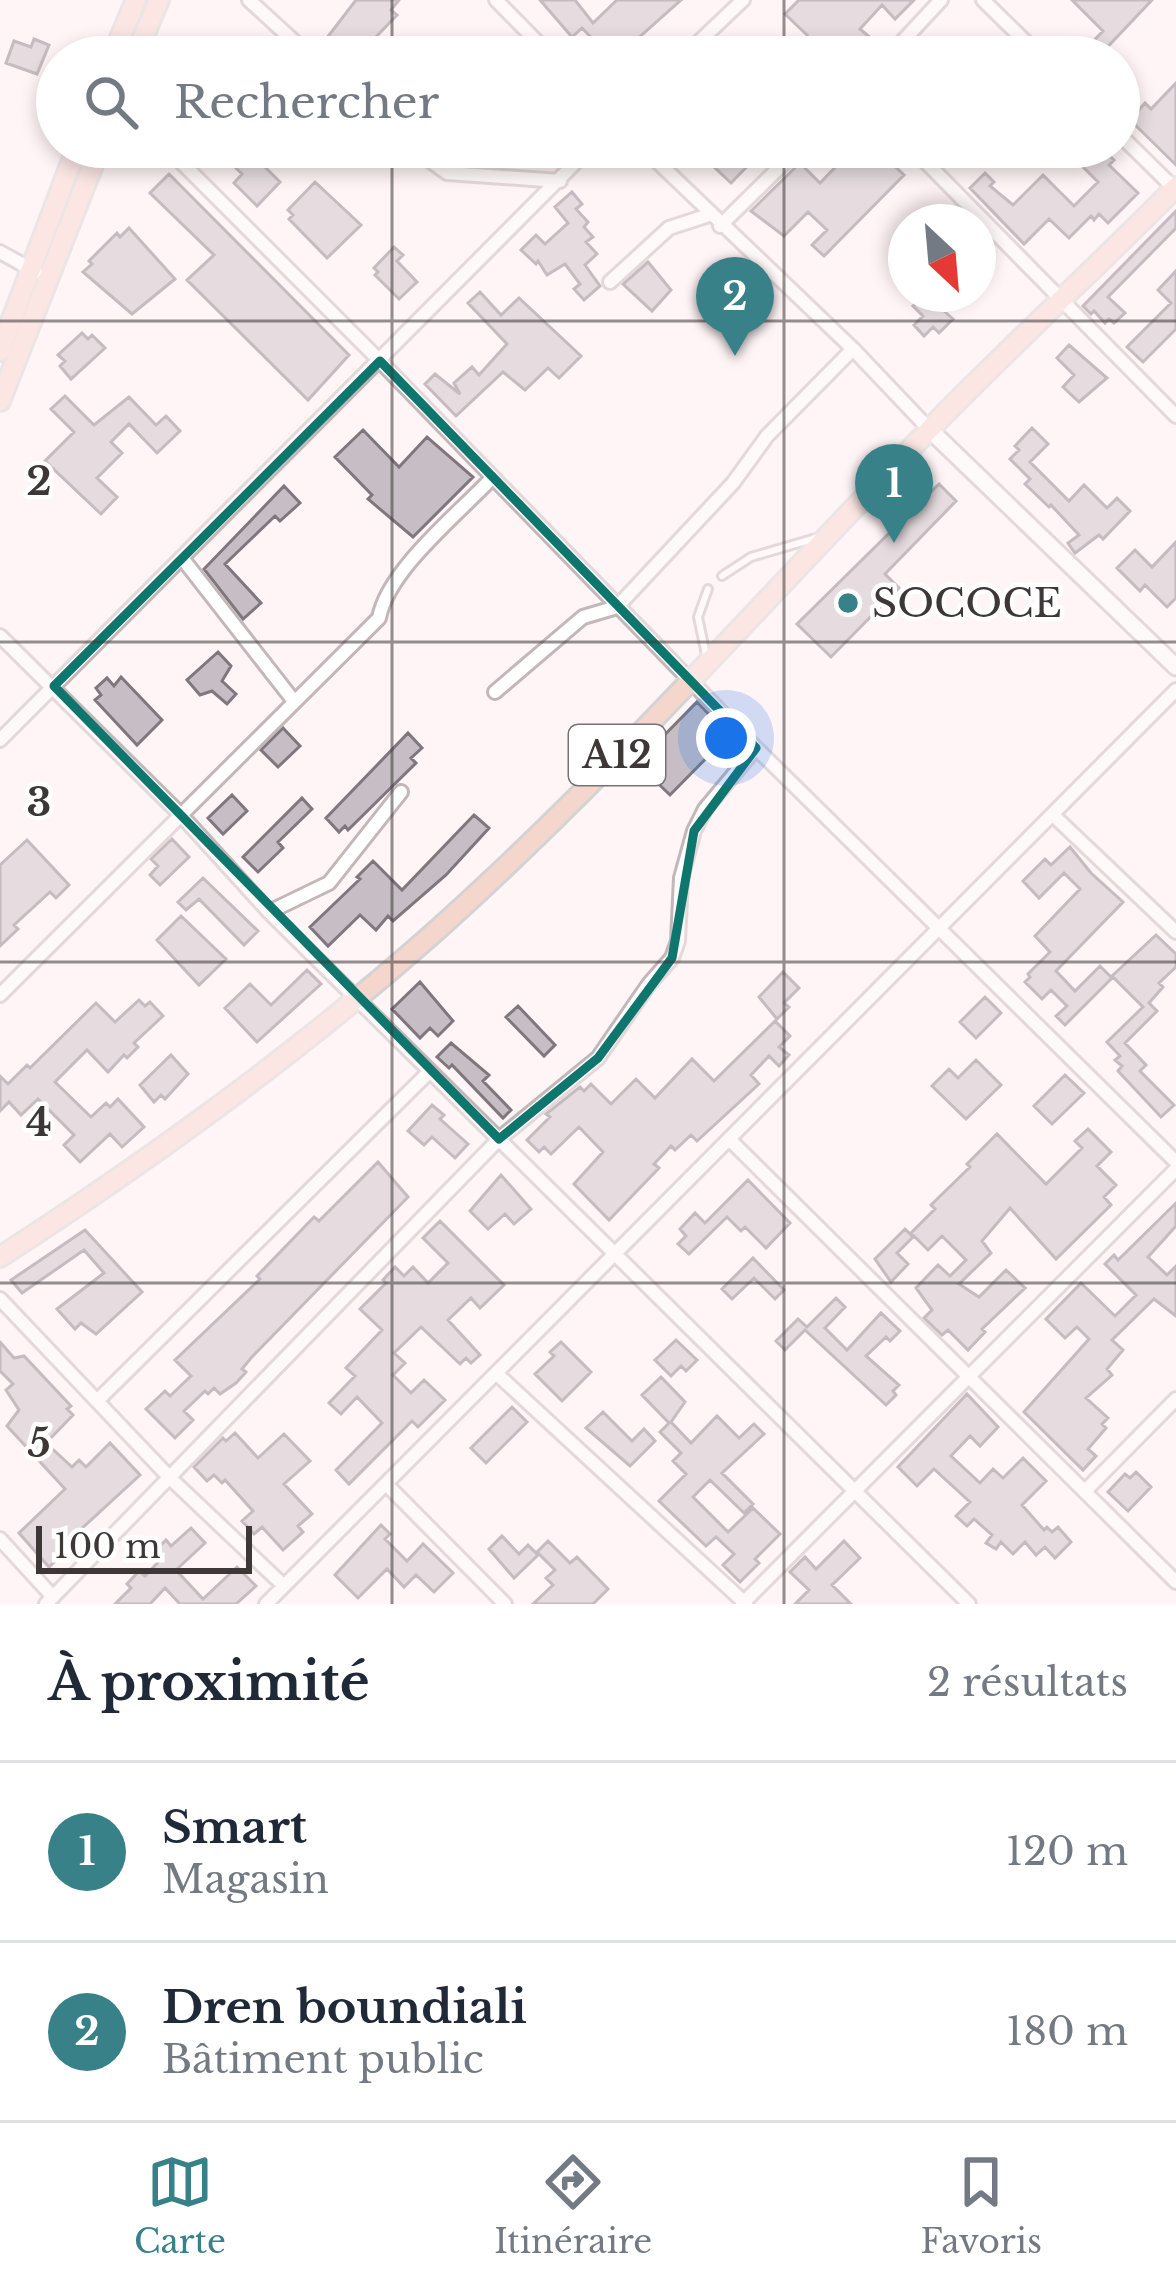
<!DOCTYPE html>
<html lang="fr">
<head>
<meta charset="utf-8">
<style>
	body { margin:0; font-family:"Libre Baskerville",serif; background:#f2f2f3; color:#1f2937 }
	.compass { position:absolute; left:888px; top:204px; width:108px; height:108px; border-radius:50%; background:#fff; box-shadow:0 6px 18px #0003; rotate:154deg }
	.scale { position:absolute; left:36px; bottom:30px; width:216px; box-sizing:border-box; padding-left:12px; border:6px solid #3d3738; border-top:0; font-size:33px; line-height:42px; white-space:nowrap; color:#3d3738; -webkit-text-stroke:9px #fff; paint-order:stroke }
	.you { position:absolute; left:726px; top:738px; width:42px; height:42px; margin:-30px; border:9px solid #fff; border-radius:50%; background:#1a73e8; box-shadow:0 0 0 18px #1a73e833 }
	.badge { display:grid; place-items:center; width:78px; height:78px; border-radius:50%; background:#398189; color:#fff; font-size:39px; font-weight:700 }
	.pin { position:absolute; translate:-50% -99px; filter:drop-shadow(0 3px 6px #0008) }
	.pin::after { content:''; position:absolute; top:63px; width:42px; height:36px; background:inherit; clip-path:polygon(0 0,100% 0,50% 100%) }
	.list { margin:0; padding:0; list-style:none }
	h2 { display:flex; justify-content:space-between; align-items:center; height:156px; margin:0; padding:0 48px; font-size:51px }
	h2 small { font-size:39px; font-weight:400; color:#747a83 }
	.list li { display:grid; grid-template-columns:78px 1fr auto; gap:36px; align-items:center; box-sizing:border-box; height:180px; padding:0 48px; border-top:3px solid #e0e1e3 }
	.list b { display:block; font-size:45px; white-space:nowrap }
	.list p { margin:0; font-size:39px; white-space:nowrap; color:#747a83 }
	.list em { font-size:39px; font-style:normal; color:#747a83 }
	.icon { flex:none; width:66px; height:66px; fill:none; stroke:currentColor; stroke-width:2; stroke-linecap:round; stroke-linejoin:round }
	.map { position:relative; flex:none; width:1176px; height:1604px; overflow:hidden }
	.search { position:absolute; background:#fff; box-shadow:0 6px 18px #0003; left:36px; right:36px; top:36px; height:132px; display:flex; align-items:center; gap:30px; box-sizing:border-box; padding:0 42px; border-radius:66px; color:#747a83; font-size:45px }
	.sheet { height:516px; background:#fff }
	nav { display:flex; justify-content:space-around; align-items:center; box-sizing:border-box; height:168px; border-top:3px solid #e0e1e3; background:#fff; font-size:33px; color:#747a83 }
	nav a { display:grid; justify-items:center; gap:6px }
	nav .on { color:#398189 }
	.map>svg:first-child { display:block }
	.building { fill:#c7bec5; stroke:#80777e; stroke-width:3 }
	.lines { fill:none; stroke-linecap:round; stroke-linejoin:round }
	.service-casing { stroke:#c4b7b9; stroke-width:12 }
	.minor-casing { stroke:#c4b7b9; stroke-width:18 }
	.tertiary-casing { stroke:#c4b7b9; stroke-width:21 }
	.primary-casing { stroke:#d4d3d3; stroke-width:24 }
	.service { stroke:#fff; stroke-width:6 }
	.minor { stroke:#fff; stroke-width:12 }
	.tertiary { stroke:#fff; stroke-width:15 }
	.primary { stroke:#f5d6cc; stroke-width:18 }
	.marked { fill:none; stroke:#0f766e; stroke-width:9; stroke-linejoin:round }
	.grid { fill:none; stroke:#3d3738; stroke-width:3; stroke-opacity:0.55 }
	.poi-dot { fill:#398189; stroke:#fff; stroke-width:4.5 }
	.labels { text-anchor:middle; stroke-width:9; stroke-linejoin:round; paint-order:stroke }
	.shield { fill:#fff; stroke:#777374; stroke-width:3 }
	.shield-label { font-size:36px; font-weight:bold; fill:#3d3738 }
	.poi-label { font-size:39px; fill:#3d3738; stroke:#fff; text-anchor:start }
	.grid-label { font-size:39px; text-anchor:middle; font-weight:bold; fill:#3d3738; stroke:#fff; stroke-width:9; stroke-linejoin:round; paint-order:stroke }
</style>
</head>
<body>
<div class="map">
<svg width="1176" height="1604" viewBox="0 0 1176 1604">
	<rect width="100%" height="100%" fill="#fff4f6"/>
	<path class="building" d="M356 0H399L391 10 397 15 373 40 391 57H342L323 43Z
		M540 0H575L593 23 617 0H681L617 57H610L582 28 572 37Z
		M799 0H914L895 19 882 5 860 29 879 45 869 57H785L807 35 785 14Z
		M1072 0H1152L1098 57H1078L1103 31Z
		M34 39 49 45 37 74 6 63 14 41 31 47Z
		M1176 83V165L1124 114 1131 106 1137 112 1145 103 1151 109Z
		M215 147H245L280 182 257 206 234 183 242 174Z
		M725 147H766L731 183 711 164Z
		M841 147H875L904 175 824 256 812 245 827 230 808 212 784 236 751 211 800 163 820 183 848 154Z
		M1100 147 1114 160 1109 165 1138 193 1108 223 1099 214 1094 220 1091 216 1069 238 1049 219 1024 244 970 188 985 173 994 182 990 186 1013 205 1043 175 1074 206 1098 182 1081 165Z
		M169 174 349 355 308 400 187 280 214 255 150 193Z
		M315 182 361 225 327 258 289 219 293 215 288 210Z
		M572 192 582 204 576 209 588 222 584 227 593 237 586 242 597 254 585 265 600 286 584 300 574 289 580 284 565 264 547 275 538 261 536 264 521 250 536 235 545 244 568 223 555 207Z
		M1176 211V228L1108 297 1125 313 1114 323 1109 319 1105 323 1094 311 1091 314 1083 306Z
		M129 228 175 279 132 314 83 272 92 264 89 261 117 233 120 237Z
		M394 247 403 255 397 261 417 282 399 299 375 275 378 272 374 268Z
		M648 262 671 290 652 311 623 284Z
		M1176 271V329L1143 362 1127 347 1171 303 1158 290Z
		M480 292 501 315 519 298 581 356 559 378 548 368 525 390 503 372 456 416 425 384 435 374 460 394 454 383 472 367 479 375 507 344 468 303Z
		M925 294 953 319 939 333 933 327 924 336 914 325 923 316 913 306Z
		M82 333 88 339 92 335 105 348 71 379 60 366 65 361 58 355Z
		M1069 345 1107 378 1079 402 1063 387 1074 375 1057 358Z
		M65 396 94 425 129 397 156 425 166 416 180 431 157 453 129 424 111 442 122 453 97 478 117 497 101 514 45 461 74 432 51 409Z
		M1032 428 1048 444 1030 462 1069 501 1084 485 1107 508 1117 498 1130 511 1103 539 1099 535 1075 553 1068 543 1079 535 1051 505 1049 507 1025 484 1030 479 1010 459 1019 450 1015 446Z
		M363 430 399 467 427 437 473 477 413 537 368 499 372 495 335 457Z
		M939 484 956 501 885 574 899 588 831 657 797 624Z
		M284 486 300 503 280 521 275 516 225 564 261 603 243 619 204 569Z
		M1176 542V598L1167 607 1145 585 1140 591 1117 568 1135 550 1152 567Z
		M218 652 231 666 222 681 236 694 227 704 212 691 200 695 187 680Z
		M121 677 162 720 137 745 95 700 101 695 96 688 107 678 114 686Z
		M697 702 729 735 670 795 637 763Z
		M283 728 300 746 278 767 261 750Z
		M408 733 422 748 411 758 416 763 348 830 345 826 339 832 326 818Z
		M232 795 247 811 223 834 208 818Z
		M302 798 312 809 278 842 283 848 258 872 243 857Z
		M474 815 489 828 446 875 393 921 388 916 376 930 360 915 328 946 310 927 360 879 357 877 373 861 402 890Z
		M172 839 189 857 160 885 150 875 158 866 151 859Z
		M27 840 69 885 56 898 50 892 14 925 18 929 0 946V865Z
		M1070 847 1091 873 1123 902 1056 971 1075 991 1100 966 1112 978 1065 1025 1056 1016 1067 1006 1051 990 1042 999 1025 982 1030 977 1028 974 1050 952 1035 936 1080 889 1064 873 1039 898 1023 881 1045 859 1051 865Z
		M203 878 258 931 244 945 199 899 186 910 178 902Z
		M181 916 226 959 199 985 157 940Z
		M1156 935 1176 954V967L1159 983 1163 987 1149 1003 1157 1011 1125 1043 1146 1065 1140 1071 1174 1105 1161 1117 1118 1071 1122 1066 1115 1060 1120 1056 1107 1042 1143 1007 1112 976Z
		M307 970 321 984 257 1042 225 1008 250 984 271 1005Z
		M783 972 799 988 784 1003 789 1007 777 1019 759 997Z
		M420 982 453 1021 438 1036 430 1028 420 1038 392 1009Z
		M985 997 1001 1013 976 1038 960 1022Z
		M139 1000 145 1006 150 1002 163 1016 134 1043 138 1047 127 1058 124 1055 108 1072 87 1050 55 1082 91 1117 106 1103 110 1107 118 1099 144 1127 122 1147 110 1134 80 1162 64 1145 74 1135 38 1099 21 1115 9 1102 0 1111V1076L8 1084 27 1065 30 1068 96 1003 115 1022Z
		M518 1006 555 1045 544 1056 506 1017Z
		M775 1021 790 1036 779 1047 789 1055 779 1066 769 1056 751 1075 759 1084 697 1141 691 1135 675 1150 671 1146 654 1164 659 1168 609 1220 574 1184 603 1152 579 1127 551 1154 544 1147 539 1152 527 1140 550 1117 546 1114 580 1087 584 1091 591 1084 611 1104 636 1079 655 1098 692 1059 714 1081Z
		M451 1043 489 1075 483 1081 511 1110 503 1118 452 1065 449 1068 437 1057Z
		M171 1055 188 1074 165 1099 161 1095 154 1102 140 1085Z
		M976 1060 1001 1085 966 1119 932 1086 949 1069 958 1078Z
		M1065 1075 1084 1093 1052 1124 1034 1106Z
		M432 1105 444 1115 440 1119 468 1144 455 1158 432 1137 424 1145 408 1131Z
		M1088 1129 1111 1152 1097 1166 1116 1185 1104 1197 1111 1205 1056 1259 1010 1208 982 1241 991 1253 959 1284 979 1297 1006 1270 1025 1288 982 1329 985 1332 968 1350 948 1330 942 1335 924 1318 932 1310 916 1288 938 1265 950 1276 966 1260 942 1236 928 1250 911 1233 935 1209 931 1205 970 1167 967 1164 997 1134 1046 1184 1082 1148 1075 1141Z
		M378 1162 408 1197 251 1358 242 1369 246 1372 236 1383 220 1394 214 1388 208 1394 205 1391 184 1411 193 1420 175 1438 146 1409 165 1391 170 1396 191 1376 175 1360 260 1279 257 1276 314 1217 319 1221Z
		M501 1175 531 1209 514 1224 505 1214 488 1229 470 1211Z
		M748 1180 790 1223 766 1248 745 1227 741 1231 727 1217 689 1254 678 1244 686 1236 680 1229 695 1213 705 1223Z
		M1176 1203V1226L1148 1257 1167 1275 1176 1266V1316L1154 1299 1112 1340 1123 1350 1107 1369 1112 1375 1086 1398 1108 1418 1102 1424 1106 1428 1088 1449 1096 1456 1083 1470 1024 1412 1089 1339 1077 1327 1065 1338 1046 1319 1081 1283 1115 1316 1136 1295 1105 1264 1114 1255 1118 1260Z
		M440 1221 504 1285 480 1308 471 1298 448 1320 480 1355 471 1363 466 1358 460 1364 421 1327 394 1353 405 1363 393 1375 411 1393 424 1380 445 1400 418 1427 412 1421 349 1484 336 1470 382 1423 357 1397 341 1414 329 1403 355 1376 346 1368 382 1330 360 1309 386 1283 383 1280 395 1267 404 1276 413 1267 428 1283 448 1263 423 1238Z
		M905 1229 913 1237 897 1253 908 1264 891 1282 875 1259Z
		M85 1230 142 1292 96 1334 81 1323 75 1329 57 1309 104 1273 84 1250 22 1293 11 1280Z
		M753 1258 784 1290 775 1299 754 1278 732 1299 722 1289Z
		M836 1298 845 1307 825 1328 847 1350 881 1313 900 1331 890 1341 886 1337 866 1356 899 1385 893 1391 896 1395 886 1405 805 1330 785 1350 776 1341 798 1319 807 1327Z
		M676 1340 697 1360 686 1371 681 1366 671 1376 655 1360Z
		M0 1342 14 1358 24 1356 71 1406 67 1409 73 1415 46 1443 72 1467 79 1460 86 1467 110 1443 140 1475 79 1531 82 1535 49 1567 19 1533 65 1489 7 1426 19 1410 6 1390 13 1384 0 1371Z
		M561 1342 591 1372 562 1401 535 1374 554 1356 550 1352Z
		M661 1377 685 1402 671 1422 691 1443 717 1416 739 1438 754 1424 764 1434 722 1473 753 1504 744 1513 710 1480 693 1497 728 1532 753 1508 780 1534 755 1559 759 1563 740 1582 723 1565 734 1554 716 1537 706 1546 659 1501 686 1474 673 1461 681 1453 660 1432 669 1423 642 1395Z
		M967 1394 998 1427 980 1446 970 1436 951 1456 980 1483 993 1469 1003 1478 1023 1458 1046 1481 1022 1505 1044 1530 1047 1527 1052 1532 1058 1527 1071 1542 1055 1558 1045 1547 1036 1555 1025 1542 1013 1554 1001 1542 996 1549 986 1543 992 1535 974 1519 967 1526 956 1516 970 1502 934 1469 917 1486 898 1467Z
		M512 1407 527 1422 486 1463 471 1448Z
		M603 1412 632 1441 644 1429 655 1441 630 1466 586 1428Z
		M235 1433 258 1458 284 1434 310 1461 284 1484 312 1514 298 1526 303 1532 283 1550 262 1527 254 1534 242 1521 253 1511 225 1480 222 1483 214 1475 207 1481 194 1467 223 1438 226 1441Z
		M1136 1472 1151 1487 1128 1511 1108 1492 1125 1474 1130 1478Z
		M381 1525 390 1534 385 1539 407 1561 423 1544 453 1573 434 1592 416 1575 404 1587 387 1569 358 1598 335 1575Z
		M191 1528 205 1543 176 1570 203 1599 237 1567 256 1586 236 1604H180L165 1588 150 1604H115L131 1588 127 1584 139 1571 145 1576 162 1558 155 1551 166 1540 171 1546Z
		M502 1536 519 1554 528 1545 538 1555 514 1578 489 1549Z
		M548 1541 570 1563 577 1557 608 1589 593 1604H533L553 1585 546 1578 555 1570 537 1552Z
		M844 1541 860 1558 832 1585 851 1604H795L809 1590 790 1572 805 1557 816 1569Z"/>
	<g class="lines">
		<g class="service-casing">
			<path id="service" d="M722 576 751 557 816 538
				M706 655 698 617 708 589"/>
		</g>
		<g class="minor-casing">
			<path id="minor" d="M249 0 311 57
				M496 0 552 57
				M983 0 1041 57
				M683 57 743 0
				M888 57 941 0
				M1119 134 1176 190
				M166 147 380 361 756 748 1176 1162
				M411 147 447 173 560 181
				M642 147 853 349 929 429
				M911 147 1176 416
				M720 226 800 147
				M0 252 36 272
				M610 282 669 228 709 215
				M182 558 293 700
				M0 636 180 814 269 912 969 1604
				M495 692 583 617 617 607 733 483 767 436 853 349
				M0 740 591 147
				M1053 815 1176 932
				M269 912 329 883 401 792
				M0 995 379 618C388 570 457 515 492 478
				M729 1139 1176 1582
				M0 1299 170 1478 284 1586
				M497 1374 746 1604
				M98 1400 430 1071
				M387 1485 505 1604
				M1086 1490 1176 1399
				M0 1539 53 1597
				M46 1604 499 1139 598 1058 649 984 672 958 678 941 681 878 694 831 705 809 756 748
				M266 1604 1176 690
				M742 1604 1176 1169"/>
		</g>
		<g class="tertiary-casing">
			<path id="tertiary" d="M929 429 1176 667"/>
		</g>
		<g class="primary-casing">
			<path id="primary" d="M112 57 136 0
				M135 57 159 0
				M0 351 77 147
				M0 401 100 147
				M0 1257C150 1160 294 1056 428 938 604 782 760 604 924 435 1006 350 1093 271 1176 187"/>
		</g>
		<use href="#service" class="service"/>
		<use href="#minor" class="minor"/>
		<use href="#tertiary" class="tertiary"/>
		<use href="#primary" class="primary"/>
	</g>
	<path d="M0 0H1176V1604H0ZM380 361 756 748 694 831 672 958 598 1058 499 1139 54 686Z" fill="#fff4f6" fill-opacity=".55" fill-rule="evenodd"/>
	<path class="marked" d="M380 361 756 748 694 831 672 958 598 1058 499 1139 54 686Z"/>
	<path class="grid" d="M392 0V57M784 0V57M392 147V1604M784 147V1604M0 321H1176M0 642H1176M0 962H1176M0 1283H1176"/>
	<circle class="poi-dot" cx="848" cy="603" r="12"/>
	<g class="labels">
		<rect class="shield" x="569" y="725" width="96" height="60" rx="9"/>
		<g class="shield-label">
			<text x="617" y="768">A12</text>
		</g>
		<g class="poi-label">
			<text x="872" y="617">SOCOCE</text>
		</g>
	</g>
	<g class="grid-label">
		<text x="39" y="495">2</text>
		<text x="39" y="816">3</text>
		<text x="39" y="1136">4</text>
		<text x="39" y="1457">5</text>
	</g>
</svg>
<svg class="compass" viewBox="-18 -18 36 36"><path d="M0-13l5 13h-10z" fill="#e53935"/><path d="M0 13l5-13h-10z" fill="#747a83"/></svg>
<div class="scale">100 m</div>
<div class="you"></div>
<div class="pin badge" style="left:894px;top:543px">1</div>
<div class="pin badge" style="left:735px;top:356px">2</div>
<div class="search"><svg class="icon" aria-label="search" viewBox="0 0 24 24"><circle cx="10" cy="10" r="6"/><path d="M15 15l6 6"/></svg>Rechercher</div>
</div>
<section class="sheet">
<h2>À proximité<small>2 résultats</small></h2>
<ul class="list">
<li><span class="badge">1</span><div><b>Smart</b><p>Magasin</p></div><em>120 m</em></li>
<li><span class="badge">2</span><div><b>Dren boundiali</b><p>Bâtiment public</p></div><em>180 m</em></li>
</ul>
</section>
<nav>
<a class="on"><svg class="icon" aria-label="map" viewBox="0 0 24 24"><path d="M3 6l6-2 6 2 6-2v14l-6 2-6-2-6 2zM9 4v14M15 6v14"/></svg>Carte</a>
<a><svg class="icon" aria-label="directions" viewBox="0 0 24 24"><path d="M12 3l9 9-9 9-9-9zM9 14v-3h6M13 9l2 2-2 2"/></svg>Itinéraire</a>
<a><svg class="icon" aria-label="saved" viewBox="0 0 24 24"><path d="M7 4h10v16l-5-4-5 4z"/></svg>Favoris</a>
</nav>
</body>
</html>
